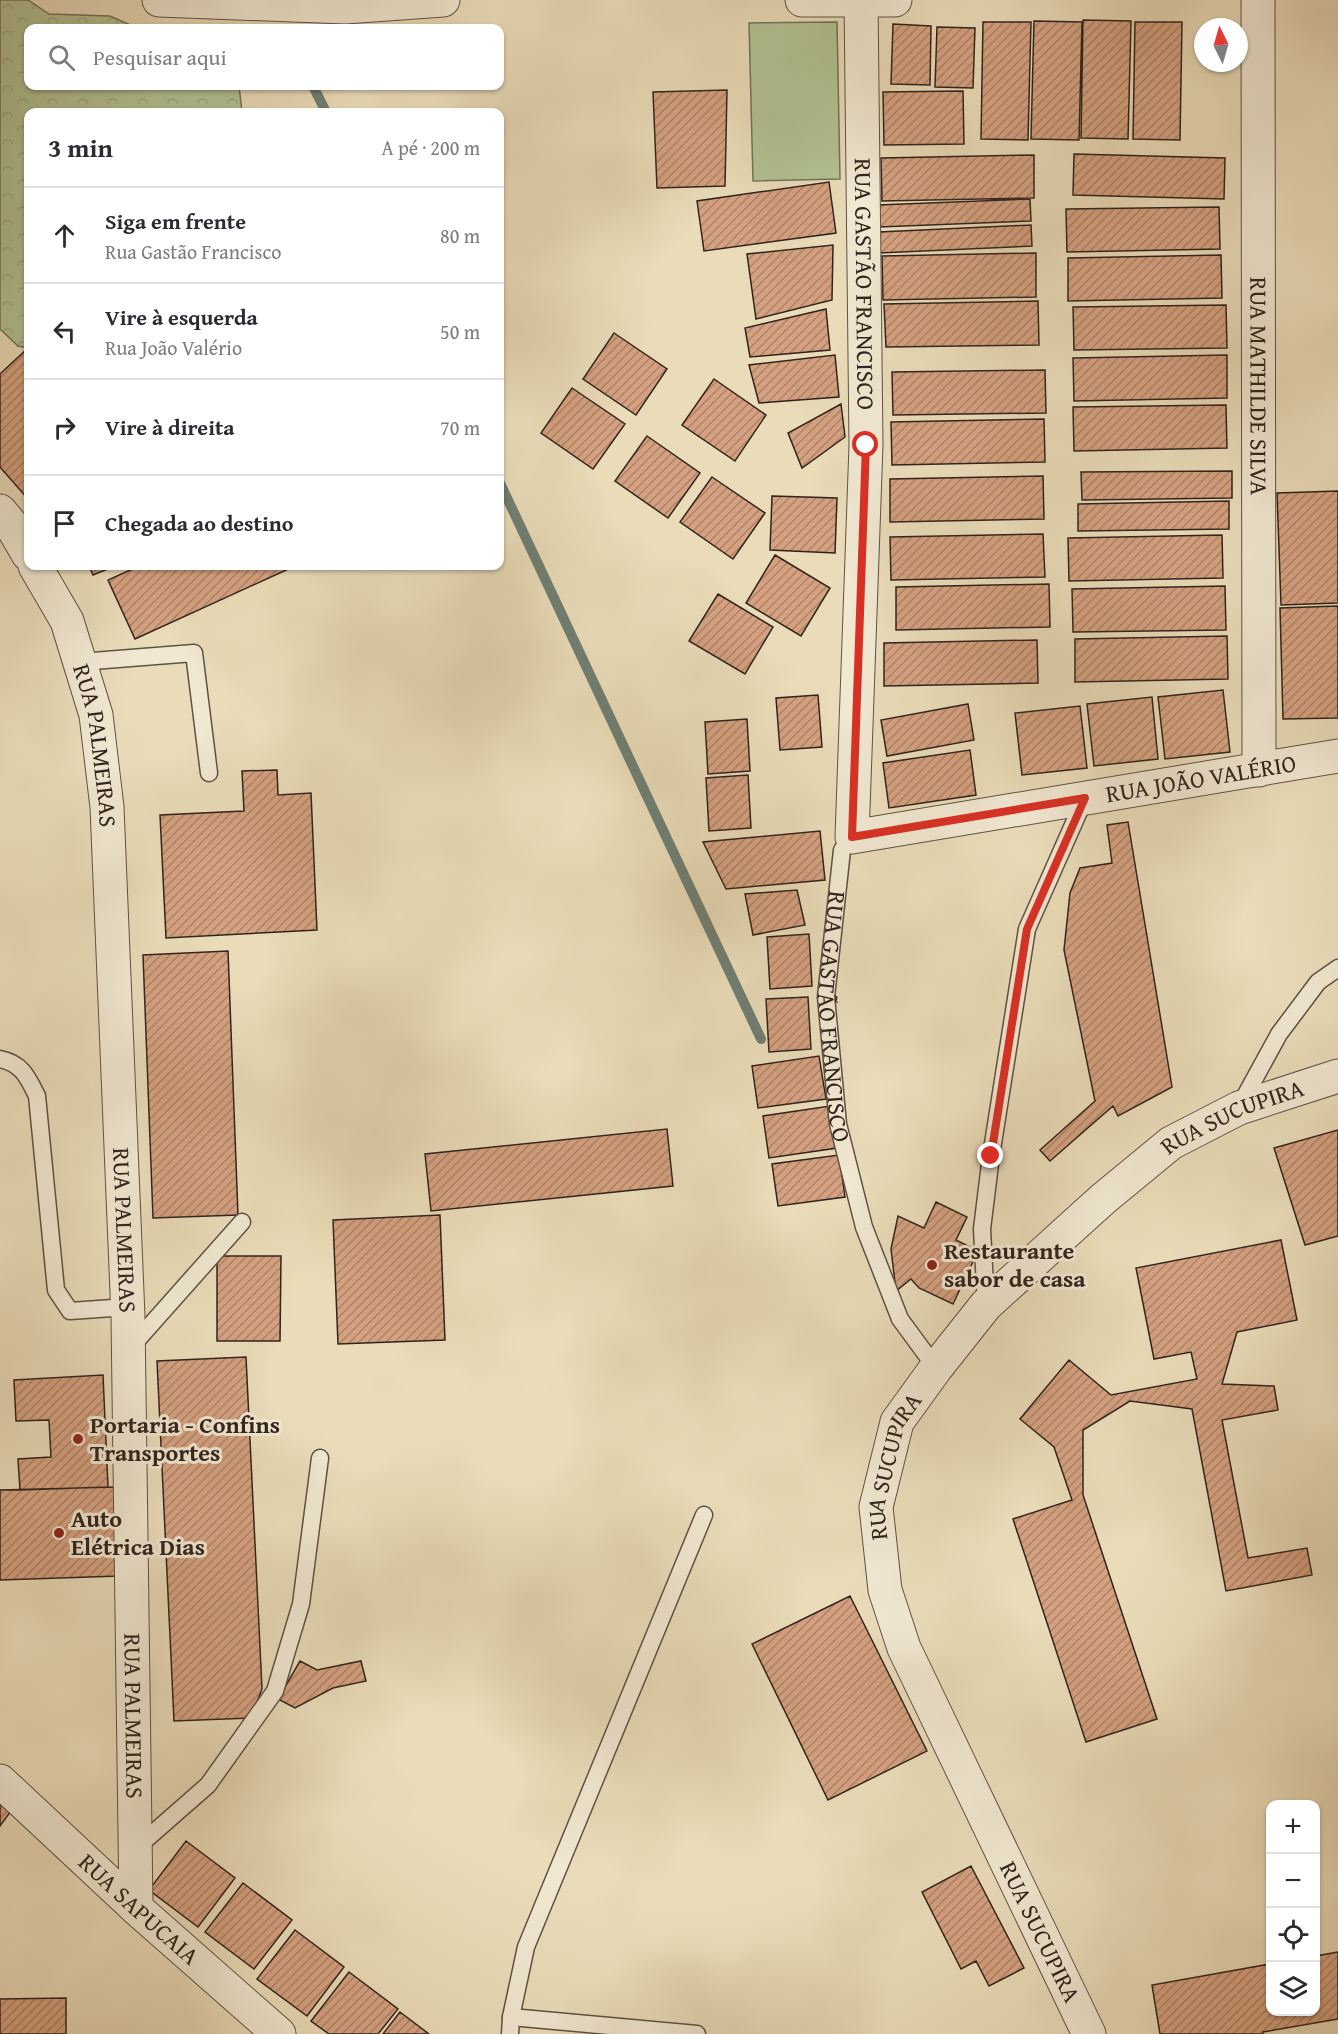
<!DOCTYPE html>
<html lang="pt">
<head>
<meta charset="utf-8">
<style>
	body { margin:0; font-family:"Gentium Book Plus",serif; background:#f2f2f3; color:#2b2b33 }
	.controls { position:absolute; right:18px; bottom:18px; display:grid; overflow:hidden; border-radius:12px; box-shadow:0 2px 4px #0004 }
	.controls button { width:54px; height:54px; display:grid; place-items:center; padding:0; border:0; border-bottom:2px solid #e1e1e2; background:#fff; color:#2b2b33; font:30px sans-serif }
	.compass { position:absolute; left:1194px; top:18px; width:54px; height:54px; border-radius:50%; background:#fff; box-shadow:0 2px 4px #0004; rotate:355deg }
	.stop { position:absolute; width:18px; height:18px; margin:-14px; border:4px solid #d93025; border-radius:50%; background:#fff }
	.stop.end { background:#d93025; border-color:#fff; box-shadow:0 2px 6px #0008 }
	.list { margin:0; padding:0; list-style:none }
	h2 { display:flex; justify-content:space-between; align-items:center; height:78px; margin:0; padding:0 24px; font-size:26px }
	h2 small { font-size:20px; font-weight:400; color:#7c7c81 }
	.list li { display:grid; grid-template-columns:39px 1fr auto; gap:18px; align-items:center; box-sizing:border-box; height:96px; padding:0 24px; border-top:2px solid #e1e1e2 }
	.list b { display:block; font-size:22px; white-space:nowrap }
	.list p { margin:0; font-size:20px; white-space:nowrap; color:#7c7c81 }
	.list em { font-size:20px; font-style:normal; color:#7c7c81 }
	.icon { flex:none; width:33px; height:33px; fill:none; stroke:currentColor; stroke-width:2; stroke-linecap:round; stroke-linejoin:round }
	.map { position:relative; flex:none; width:1338px; height:2034px; overflow:hidden }
	.search { position:absolute; background:#fff; box-shadow:0 2px 4px #0004; left:24px; top:24px; width:480px; height:66px; display:flex; align-items:center; gap:15px; box-sizing:border-box; padding:0 21px; border-radius:12px; color:#7c7c81; font-size:22px }
	.panel { position:absolute; background:#fff; box-shadow:0 2px 4px #0004; left:24px; top:108px; width:480px; height:462px; border-radius:12px }
	.map>svg:first-child { display:block }
	.grass { fill:#b2c293; stroke:#727258; stroke-width:1.5 }
	.forest { fill:url(#forest-crowns); stroke:#727258; stroke-width:1.5 }
	.lines { fill:none; stroke-linecap:round; stroke-linejoin:round }
	.stream { stroke:#6f7f74; stroke-width:10 }
	.building { fill:url(#building-hatch); stroke:#31231e; stroke-width:1.5 }
	.service-casing { stroke:#5f5145; stroke-width:19 }
	.minor-casing { stroke:#5f5145; stroke-width:35 }
	.tertiary-casing { stroke:#5f5145; stroke-width:35 }
	.service { stroke:#f1e8d2; stroke-width:16 }
	.minor { stroke:#f1e8d2; stroke-width:33 }
	.tertiary { stroke:#f1e8d2; stroke-width:33 }
	.route { stroke:#d93025; stroke-width:8 }
	.poi-dot { fill:#8f2418; stroke:#f1e8d2; stroke-width:2 }
	.labels { text-anchor:middle; stroke-width:6; stroke-linejoin:round; paint-order:stroke }
	.street-label { font-size:24px; fill:#31231e; stroke:#f1e8d2 }
	.poi-label { font-size:24px; font-weight:bold; fill:#31231e; stroke:#f1e8d2; text-anchor:start }
</style>
</head>
<body>
<div class="map">
<svg width="1338" height="2034" viewBox="0 0 1338 2034">
	<defs>
		<pattern id="forest-crowns" width="20" height="18" patternUnits="userSpaceOnUse" patternTransform="scale(1.5)"><rect width="20" height="18" fill="#b2c293"/><path d="M2 6a3 3 0 1 1 6 0M12 15a3 3 0 1 1 6 0" fill="none" stroke="#9aa67e"/></pattern>
		<pattern id="building-hatch" width="6" height="6" patternUnits="userSpaceOnUse" patternTransform="scale(1.5)"><rect width="6" height="6" fill="#d5a180"/><path d="M-1 1l2-2M0 6l6-6M5 7l2-2" fill="none" stroke="#ad8368"/></pattern>
	</defs>
	<rect width="100%" height="100%" fill="#eadcb9"/>
	<filter id="stains"><feTurbulence type="fractalNoise" baseFrequency=".00333" numOctaves="4"/><feColorMatrix values="0 0 0 0 .2 0 0 0 0 .09 0 0 0 0 .02 0 0 0 .5 -.17"/></filter>
	<radialGradient id="worn" r=".72"><stop offset=".6" stop-color="#630" stop-opacity="0"/><stop offset="1" stop-color="#630" stop-opacity=".3"/></radialGradient>
	<path class="grass" d="M837 22 840 179 753 181 749 23Z"/>
	<path class="forest" d="M0 0H28L49 14 110 16 137 28H28V86H239L242 112H28V348L18 346 0 329Z"/>
	<g class="lines">
		<path class="stream" d="M313 86 326 112
			M500 483 761 1039"/>
	</g>
	<path class="building" d="M1083 20 1131 21 1128 139 1081 138Z
		M1034 21 1082 22 1079 140 1031 139Z
		M983 22H1031L1028 140 981 139Z
		M1135 22H1182L1180 140 1133 139Z
		M893 24 931 26 930 85 891 84Z
		M937 27 975 28 973 88 935 87Z
		M727 90 725 186 657 188 653 92Z
		M963 91 964 144 884 145 883 92Z
		M1074 154 1225 158 1224 199 1073 195Z
		M1034 155V198L882 201 881 158Z
		M829 182 836 233 704 251 697 201Z
		M1030 199 1031 221 879 227 878 205Z
		M1219 207 1220 249 1067 252 1066 209Z
		M1031 225 1032 246 879 253V232Z
		M833 245 832 300 756 319 747 254Z
		M1036 253V297L883 300 882 256Z
		M1221 255 1222 298 1068 301V258Z
		M1038 301 1039 345 886 347 884 304Z
		M1226 305 1227 348 1074 350 1073 307Z
		M826 309 830 350 750 357 745 328Z
		M614 333 667 369 636 415 583 379Z
		M28 348V499L0 467V374Z
		M835 355 839 397 759 403 749 365Z
		M1227 355V398L1074 401 1073 358Z
		M1045 370 1046 413 893 415 892 372Z
		M714 379 766 415 735 461 682 425Z
		M572 388 625 424 593 469 541 433Z
		M841 404 845 437 802 468 788 433Z
		M1226 405 1227 448 1074 451 1073 407Z
		M1044 419 1045 462 892 465 891 422Z
		M647 436 700 473 668 518 615 481Z
		M1232 471V498L1082 500 1081 472Z
		M1043 476 1044 519 890 522V479Z
		M712 477 765 513 733 559 680 522Z
		M1338 491V603L1281 605 1277 493Z
		M772 496 837 498 835 553 770 550Z
		M1229 501V529L1078 531V504Z
		M1043 534 1045 577 891 580 890 537Z
		M1222 535 1223 578 1069 581 1068 538Z
		M775 555 830 588 801 636 746 603Z
		M89 566H115L93 575Z
		M139 566H295L135 639 108 580Z
		M1049 584 1050 627 896 630V587Z
		M1225 586 1226 630 1073 632 1072 589Z
		M718 594 773 627 745 674 689 641Z
		M1338 606V718L1283 719 1280 608Z
		M1227 636 1228 679 1075 682V639Z
		M1037 640 1038 683 884 686V643Z
		M1223 690 1230 752 1165 759 1158 697Z
		M818 695 822 747 780 750 776 698Z
		M1152 697 1158 759 1094 766 1087 704Z
		M968 704 974 740 887 756 881 720Z
		M1080 706 1087 768 1022 775 1015 713Z
		M747 719 750 771 708 774 705 722Z
		M970 750 976 795 889 808 883 763Z
		M277 770 278 795 311 793 317 930 166 938 160 815 244 811 242 771Z
		M748 775 751 828 709 831 706 778Z
		M1128 822 1172 1087 1118 1116 1113 1106 1050 1161 1040 1150 1095 1101 1064 950 1070 893 1080 868 1112 863 1107 825Z
		M820 831 825 880 726 889 703 842Z
		M797 890 805 925 753 935 745 894Z
		M809 934 812 986 770 989 767 937Z
		M228 951 238 1215 153 1218 143 955Z
		M808 997 811 1049 769 1052 766 999Z
		M819 1056 826 1099 758 1108 752 1066Z
		M830 1106 837 1148 769 1158 763 1116Z
		M667 1129 673 1186 431 1211 425 1154Z
		M1338 1130V1236L1305 1245 1274 1148Z
		M839 1155 845 1197 778 1206 772 1164Z
		M936 1202 967 1217 956 1240 978 1251 953 1304 919 1288 911 1279 896 1291 891 1249 898 1216 924 1228Z
		M440 1215 445 1340 338 1344 333 1220Z
		M1281 1240 1297 1320 1237 1332 1222 1384 1274 1386 1278 1410 1222 1420 1248 1558 1307 1548 1312 1575 1226 1591 1192 1409 1130 1401 1083 1430V1495L1157 1719 1086 1742 1013 1519 1072 1500 1054 1447 1020 1419 1069 1360 1111 1395 1197 1379 1191 1352 1154 1359 1136 1268Z
		M217 1256H281L280 1341H217Z
		M246 1357 262 1689 251 1718 174 1721 157 1361Z
		M103 1375 108 1487 20 1490 18 1459 51 1457 49 1420 16 1421 14 1380Z
		M117 1487 119 1576 0 1580V1490Z
		M850 1596 927 1751 828 1800 752 1644Z
		M300 1661 317 1670 361 1661 366 1681 333 1688 295 1708 278 1699Z
		M0 1802 11 1811 0 1826Z
		M186 1841 235 1878 198 1927 149 1890Z
		M971 1866 1024 1968 989 1986 976 1961 961 1969 922 1892Z
		M243 1883 292 1920 254 1969 205 1932Z
		M295 1930 344 1967 307 2016 257 1979Z
		M1338 1952V2019L1263 2032V2034H1160L1152 1985 1270 1964V2012H1316V1956Z
		M349 1972 398 2009 378 2034H329L311 2021Z
		M66 1998V2034H0V1999Z
		M400 2012 429 2034H383Z"/>
	<g class="lines">
		<g class="service-casing">
			<g id="service">
				<path d="M80 662 194 653 209 773"/>
				<path id="s1" d="M852 837 842 850 826 997 838 1124 864 1227 900 1319 936 1368"/>
				<path d="M0 1059C22 1063 28 1078 37 1096L56 1290 70 1311 127 1307"/>
				<path d="M1239 1107 1279 1034 1318 982 1338 968"/>
				<path d="M986 1305 982 1229 991 1156 1027 929 1085 798"/>
				<path d="M131 1347 242 1222"/>
				<path d="M135 1849 208 1785 275 1691 301 1604 320 1458"/>
				<path d="M511 2017 697 2034"/>
				<path d="M510 2034 511 2017 526 1947 704 1515"/>
			</g>
		</g>
		<g class="minor-casing">
			<g id="minor">
				<path d="M159 0 345 7 443 0"/>
				<path d="M802 0H895"/>
				<path id="s2" d="M861 0 866 445 852 837 1338 756"/>
				<path id="s3" d="M1258 0 1259 770"/>
				<path d="M0 511 10 523 28 554"/>
				<path id="s4" d="M35 566 67 621 96 715 107 807 128 1317 136 1908"/>
			</g>
		</g>
		<g class="tertiary-casing">
			<g id="tertiary">
				<path id="s5" d="M0 1781 136 1908 279 2034"/>
				<path id="s6" d="M1089 2034 904 1648 885 1590 876 1507 897 1422 936 1368 986 1305 1103 1199 1171 1143 1239 1108 1338 1076"/>
			</g>
		</g>
		<use href="#service" class="service"/>
		<use href="#minor" class="minor"/>
		<use href="#tertiary" class="tertiary"/>
	</g>
	<g class="lines">
		<path class="route" d="M866 445 852 837 1085 798 1027 929 991 1156"/>
	</g>
	<g class="poi-dot">
		<circle cx="932" cy="1265" r="6"/>
		<circle cx="78" cy="1439" r="6"/>
		<circle cx="59" cy="1533" r="6"/>
	</g>
	<g class="labels">
		<g class="street-label">
			<text dy="8" stroke="none"><textPath href="#s2" startOffset="284">RUA GASTÃO FRANCISCO</textPath></text>
			<text dy="8" stroke="none"><textPath href="#s3" startOffset="386">RUA MATHILDE SILVA</textPath></text>
			<text dy="8" stroke="none"><textPath href="#s4" startOffset="192">RUA PALMEIRAS</textPath></text>
			<text dy="8" stroke="none"><textPath href="#s2" startOffset="1191">RUA JOÃO VALÉRIO</textPath></text>
			<text dy="8" stroke="none"><textPath href="#s1" startOffset="184">RUA GASTÃO FRANCISCO</textPath></text>
			<text dy="8" stroke="none"><textPath href="#s6" startOffset="1120">RUA SUCUPIRA</textPath></text>
			<text dy="8" stroke="none"><textPath href="#s4" startOffset="678">RUA PALMEIRAS</textPath></text>
			<text dy="8" stroke="none"><textPath href="#s6" startOffset="616">RUA SUCUPIRA</textPath></text>
			<text dy="8" stroke="none"><textPath href="#s4" startOffset="1164">RUA PALMEIRAS</textPath></text>
			<text dy="8" stroke="none"><textPath href="#s5" startOffset="189">RUA SAPUCAIA</textPath></text>
			<text transform="translate(1040 1932) rotate(64)" y="8">RUA SUCUPIRA</text>
		</g>
		<g class="poi-label">
			<text x="944" y="1259">Restaurante<tspan x="944" dy="28">sabor de casa</tspan></text>
			<text x="90" y="1433">Portaria - Confins<tspan x="90" dy="28">Transportes</tspan></text>
			<text x="71" y="1527">Auto<tspan x="71" dy="28">Elétrica Dias</tspan></text>
		</g>
	</g>
	<rect width="100%" height="100%" filter="url(#stains)"/>
	<rect width="100%" height="100%" fill="url(#worn)"/>
</svg>
<div class="controls">
<button>+</button>
<button>−</button>
<button><svg class="icon" aria-label="locate" viewBox="0 0 24 24"><circle cx="12" cy="12" r="6"/><path d="M12 2v4M12 18v4M2 12h4M18 12h4"/></svg></button>
<button><svg class="icon" aria-label="layers" viewBox="0 0 24 24"><path d="M12 4l9 5-9 5-9-5zM3 14l9 5 9-5"/></svg></button>
</div>
<svg class="compass" viewBox="-18 -18 36 36"><path d="M0-13l5 13h-10z" fill="#e53935"/><path d="M0 13l5-13h-10z" fill="#7c7c81"/></svg>
<div class="stop" style="left:866px;top:445px"></div>
<div class="stop end" style="left:991px;top:1156px"></div>
<div class="search"><svg class="icon" aria-label="search" viewBox="0 0 24 24"><circle cx="10" cy="10" r="6"/><path d="M15 15l6 6"/></svg>Pesquisar aqui</div>
<section class="panel">
<h2>3 min<small>A pé · 200 m</small></h2>
<ul class="list">
<li><svg class="icon" aria-label="ahead" viewBox="0 0 24 24"><path d="M12 20V5M6 11l6-6 6 6"/></svg><div><b>Siga em frente</b><p>Rua Gastão Francisco</p></div><em>80 m</em></li>
<li><svg class="icon" aria-label="left" viewBox="0 0 24 24"><path d="M17 20v-9H6M10 6l-5 5 5 5"/></svg><div><b>Vire à esquerda</b><p>Rua João Valério</p></div><em>50 m</em></li>
<li><svg class="icon" aria-label="right" viewBox="0 0 24 24"><path d="M7 20v-9h11M14 6l5 5-5 5"/></svg><div><b>Vire à direita</b></div><em>70 m</em></li>
<li><svg class="icon" aria-label="arrive" viewBox="0 0 24 24"><path d="M6 21V4h12l-3 4 3 4H6"/></svg><div><b>Chegada ao destino</b></div></li>
</ul>
</section>
</div>
</body>
</html>
